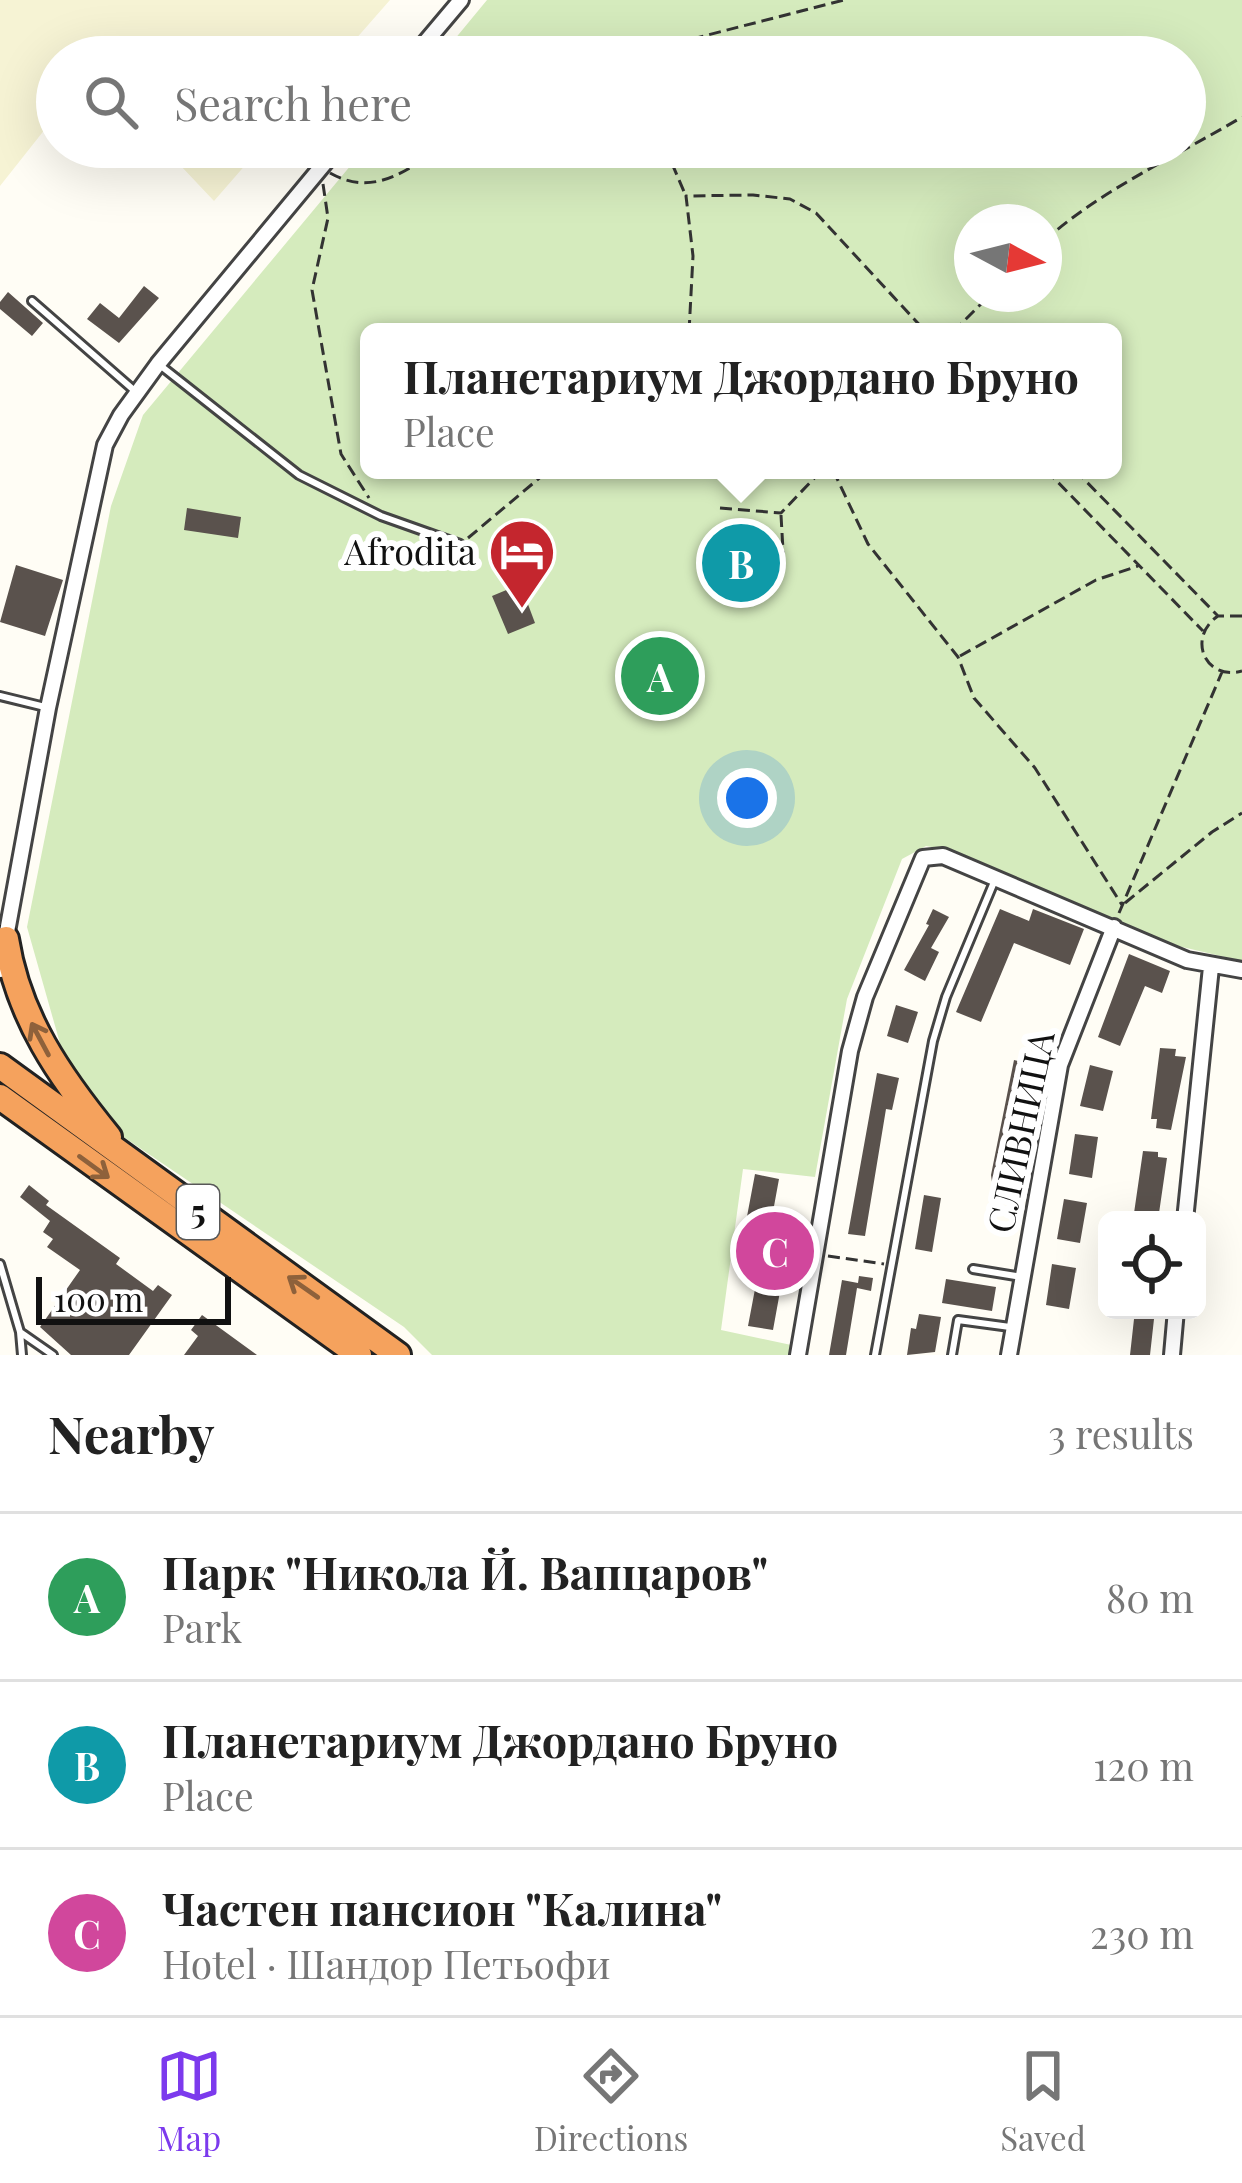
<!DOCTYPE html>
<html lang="en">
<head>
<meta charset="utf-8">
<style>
	body { margin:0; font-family:"Playfair Display",serif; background:#f2f2f2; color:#222 }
	.controls { position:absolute; right:36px; bottom:36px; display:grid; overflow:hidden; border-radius:18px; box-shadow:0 12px 48px #0002 }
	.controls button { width:108px; height:108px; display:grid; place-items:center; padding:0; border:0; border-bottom:3px solid #e0e0e0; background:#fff; color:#222; font:60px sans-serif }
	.compass { position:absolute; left:954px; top:204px; width:108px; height:108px; border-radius:50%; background:#fff; box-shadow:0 12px 48px #0002; rotate:97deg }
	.scale { position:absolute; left:36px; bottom:30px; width:195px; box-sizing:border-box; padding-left:12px; border:6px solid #111; border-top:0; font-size:33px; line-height:42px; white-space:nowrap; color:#111; -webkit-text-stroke:9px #fff; paint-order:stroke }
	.you { position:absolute; left:747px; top:798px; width:42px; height:42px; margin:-30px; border:9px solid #fff; border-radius:50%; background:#1a73e8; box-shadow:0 0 0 18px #1a73e833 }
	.badge { display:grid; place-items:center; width:78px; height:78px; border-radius:50%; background:#7c3aed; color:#fff; font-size:39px; font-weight:700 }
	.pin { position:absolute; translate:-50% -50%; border:6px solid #fff; box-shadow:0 3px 12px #0006 }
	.popup { position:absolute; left:360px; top:323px; width:762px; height:156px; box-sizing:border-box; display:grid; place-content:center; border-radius:18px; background:#fff; filter:drop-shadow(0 3px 9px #0005); font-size:39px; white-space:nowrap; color:#767676 }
	.popup b { font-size:45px; color:#222 }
	.popup::after { content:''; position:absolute; left:50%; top:100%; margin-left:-24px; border:24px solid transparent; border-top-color:#fff }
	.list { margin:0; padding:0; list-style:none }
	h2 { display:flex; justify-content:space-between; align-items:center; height:156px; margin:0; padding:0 48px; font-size:51px }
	h2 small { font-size:39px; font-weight:400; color:#767676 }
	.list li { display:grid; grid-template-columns:78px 1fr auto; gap:36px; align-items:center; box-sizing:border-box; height:168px; padding:0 48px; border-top:3px solid #e0e0e0 }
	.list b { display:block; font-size:45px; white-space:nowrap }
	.list p { margin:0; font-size:39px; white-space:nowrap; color:#767676 }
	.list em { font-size:39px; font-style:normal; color:#767676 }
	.icon { flex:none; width:66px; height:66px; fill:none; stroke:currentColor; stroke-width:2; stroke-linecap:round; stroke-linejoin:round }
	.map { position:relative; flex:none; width:1242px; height:1355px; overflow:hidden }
	.search { position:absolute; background:#fff; box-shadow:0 12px 48px #0002; left:36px; right:36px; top:36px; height:132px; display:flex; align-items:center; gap:30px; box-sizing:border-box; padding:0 42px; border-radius:66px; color:#767676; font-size:45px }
	.sheet { height:660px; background:#fff }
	nav { display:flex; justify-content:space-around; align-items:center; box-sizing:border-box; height:168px; border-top:3px solid #e0e0e0; background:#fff; font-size:33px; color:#767676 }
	nav a { display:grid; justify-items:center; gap:6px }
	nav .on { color:#7c3aed }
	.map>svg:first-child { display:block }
	.farmland { fill:#f6f3d4 }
	.green { fill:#d5ebbd; fill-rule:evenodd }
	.building { fill:#5a524d }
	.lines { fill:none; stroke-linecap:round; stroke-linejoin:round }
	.lane-casing { stroke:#444; stroke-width:12 }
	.street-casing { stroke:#444; stroke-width:20 }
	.highway-casing { stroke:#222; stroke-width:30 }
	.path { stroke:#333; stroke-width:3; stroke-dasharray:12 6; stroke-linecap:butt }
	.lane { stroke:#fff; stroke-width:6 }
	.street { stroke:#fff; stroke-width:14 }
	.highway { stroke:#f5a25d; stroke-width:24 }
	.oneway { stroke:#8e613b }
	.labels { text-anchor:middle; stroke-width:12; stroke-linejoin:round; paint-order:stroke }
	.shield { fill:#fff; stroke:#585858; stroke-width:3 }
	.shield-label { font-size:33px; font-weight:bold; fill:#111 }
	.poi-label { font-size:36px; fill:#111; stroke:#fff; text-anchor:end }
	.street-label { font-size:36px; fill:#111; stroke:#fff }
</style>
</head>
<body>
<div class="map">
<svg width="1242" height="1355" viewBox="0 0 1242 1355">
	<rect width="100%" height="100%" fill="#fffdf5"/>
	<path class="farmland" d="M0 0H390L340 57H57V114L0 186Z
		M163 147H261L214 201Z"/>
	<path class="green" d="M487 0H1242V961L1178 946 948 850 926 846 902 859 847 999 815 1177 743 1169 721 1330 796 1346 794 1355H432L404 1327 122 1136 65 1061 27 927 111 506 143 415 366 147H1185V57H440ZM972 222H1044V294H972ZM369 332H1113V470H369Z"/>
	<path class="building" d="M144 286 159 298 119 343 87 319 100 303 119 318Z
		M8 292 43 323 32 336 0 309V302Z
		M187 508 241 517 238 538 184 530Z
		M730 539 765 572 752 586 717 553Z
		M16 565 63 580 45 636 0 622Z
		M516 586 519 593 523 591 535 623 508 634 492 596Z
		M933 909 949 917 931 948 939 952 925 981 904 970 929 925 926 924Z
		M1000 909 1029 921 1033 909 1084 929 1070 965 1014 943 981 1022 956 1012Z
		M1129 954 1170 971 1162 993 1145 986 1120 1046 1098 1037Z
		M896 1005 918 1012 908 1043 887 1036Z
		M1160 1048 1176 1049 1175 1056 1186 1057 1171 1130 1156 1128 1157 1119H1151Z
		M1014 1060 1035 1065 1013 1185 992 1182 991 1175Z
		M1090 1065 1113 1071 1103 1111 1080 1106Z
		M877 1073 899 1078 892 1110 886 1109 865 1236 848 1234Z
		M1075 1134 1098 1137 1092 1178 1069 1174Z
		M1143 1151 1158 1152V1157L1167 1158 1158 1220H1133Z
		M755 1174 779 1179 770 1228 806 1239 803 1256 787 1253 773 1330 748 1326 763 1247 742 1243Z
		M29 1185 49 1201 46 1205 120 1258 116 1264 153 1291 158 1285 172 1295 129 1355H71L40 1327 80 1270 47 1247 53 1239 43 1232 50 1221 20 1197Z
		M924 1195 941 1198 932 1252 915 1249Z
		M1064 1199 1087 1203 1080 1243 1057 1239Z
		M1052 1264 1076 1268 1069 1309 1046 1305Z
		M859 1276 873 1278 871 1291 857 1288 846 1355H829L842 1280 858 1283Z
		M946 1279 996 1287 992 1311 942 1303Z
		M1135 1310H1155L1150 1355H1130Z
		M919 1314 941 1317 935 1352 907 1355 911 1328 916 1329Z
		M202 1315 257 1355H184L198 1336 191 1330Z"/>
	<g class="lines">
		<g class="lane-casing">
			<path id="lane" d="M32 301 136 392
				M161 366 299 475 381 516 460 544
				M0 696 45 707
				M0 1264 20 1332 53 1355
				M973 1269 1022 1277
				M20 1332 22 1355
				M875 1355 933 1041 946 997 994 882
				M952 1355 958 1320 1010 1327"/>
		</g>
		<g class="street-casing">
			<path id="street" d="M413 57 461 0
				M0 970 48 708 105 445 121 415 158 364 338 147
				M1185 1220 1211 967
				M798 1355 850 1051 865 997 923 858 943 856 1187 960 1242 970
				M1009 1355 1060 1065 1114 927
				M1172 1355 1176 1310"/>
		</g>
		<g class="highway-casing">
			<path id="highway" d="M6 939C18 1017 60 1077 109 1137
				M0 1066 398 1355
				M0 1097 359 1355"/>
		</g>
		<path class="path" d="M622 57 844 0
			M665 147 685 194
			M330 173C373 197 405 172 442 147
			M323 184 328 218 312 290 341 454 369 498
			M1044 241C1102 189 1175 157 1242 117
			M689 332 693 256 686 196 753 195 790 199 816 213 926 332
			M953 332 991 294
			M833 470 868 544 958 657 974 698 1035 768 1122 905
			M1046 470 1203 631
			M1075 470 1218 616
			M720 508 781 513 822 470
			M781 515 784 568
			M468 538 549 470
			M1242 616H1218C1187 637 1204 681 1242 671
			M960 656 1096 580 1138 566
			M1125 903 1212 832 1242 813
			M1119 913 1222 672
			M828 1256 884 1264"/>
		<use href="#lane" class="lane"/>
		<use href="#street" class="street"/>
		<use href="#highway" class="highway"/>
	</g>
	<defs><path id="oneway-shaft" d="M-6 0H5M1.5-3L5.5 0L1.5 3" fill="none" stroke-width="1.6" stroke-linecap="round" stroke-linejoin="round" transform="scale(3)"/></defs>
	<g class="oneway">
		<use href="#oneway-shaft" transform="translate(40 1039) rotate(-118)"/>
		<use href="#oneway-shaft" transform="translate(94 1167) rotate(36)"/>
		<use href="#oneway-shaft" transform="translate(303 1287) rotate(-145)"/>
	</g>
	<defs>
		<g id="hotel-pin" transform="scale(3.45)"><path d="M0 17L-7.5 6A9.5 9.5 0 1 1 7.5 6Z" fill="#c4262e" stroke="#fff"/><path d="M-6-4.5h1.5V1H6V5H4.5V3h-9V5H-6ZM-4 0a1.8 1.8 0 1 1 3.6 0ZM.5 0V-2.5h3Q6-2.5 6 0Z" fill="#fff"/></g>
	</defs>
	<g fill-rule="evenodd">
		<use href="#hotel-pin" x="522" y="552"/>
	</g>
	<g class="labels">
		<rect class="shield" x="177" y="1185" width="42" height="54" rx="9"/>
		<g class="shield-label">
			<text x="198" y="1224">5</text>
		</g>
		<g class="poi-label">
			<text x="476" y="565">Afrodita</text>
		</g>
		<g class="street-label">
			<text transform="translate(1021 1132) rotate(-78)" y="13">СЛИВНИЦА</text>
		</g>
	</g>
</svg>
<div class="controls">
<button><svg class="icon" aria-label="locate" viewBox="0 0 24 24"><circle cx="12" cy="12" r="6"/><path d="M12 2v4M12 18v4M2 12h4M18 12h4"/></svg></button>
</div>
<svg class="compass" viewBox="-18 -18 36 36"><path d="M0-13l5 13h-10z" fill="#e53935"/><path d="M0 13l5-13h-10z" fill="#767676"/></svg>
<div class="scale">100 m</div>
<div class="you"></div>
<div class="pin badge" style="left:660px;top:676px;background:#2e9e5b">A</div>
<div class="pin badge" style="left:741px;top:563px;background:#0f9aa8">B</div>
<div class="popup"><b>Планетариум Джордано Бруно</b>Place</div>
<div class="pin badge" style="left:775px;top:1251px;background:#d1479c">C</div>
<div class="search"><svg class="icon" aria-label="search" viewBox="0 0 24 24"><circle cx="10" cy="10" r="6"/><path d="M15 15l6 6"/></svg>Search here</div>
</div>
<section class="sheet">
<h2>Nearby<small>3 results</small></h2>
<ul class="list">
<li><span class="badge" style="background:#2e9e5b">A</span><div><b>Парк &quot;Никола Й. Вапцаров&quot;</b><p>Park</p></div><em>80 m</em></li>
<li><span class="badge" style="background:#0f9aa8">B</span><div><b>Планетариум Джордано Бруно</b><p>Place</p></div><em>120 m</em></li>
<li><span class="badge" style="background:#d1479c">C</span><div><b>Частен пансион &quot;Калина&quot;</b><p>Hotel · Шандор Петьофи</p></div><em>230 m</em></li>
</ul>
</section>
<nav>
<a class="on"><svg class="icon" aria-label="map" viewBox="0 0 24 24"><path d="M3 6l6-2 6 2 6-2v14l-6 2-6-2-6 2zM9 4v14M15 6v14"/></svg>Map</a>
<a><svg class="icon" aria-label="directions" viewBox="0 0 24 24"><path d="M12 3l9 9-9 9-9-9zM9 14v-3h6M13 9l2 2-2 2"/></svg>Directions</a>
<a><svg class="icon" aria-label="saved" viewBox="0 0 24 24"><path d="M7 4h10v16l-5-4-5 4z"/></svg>Saved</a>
</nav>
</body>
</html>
